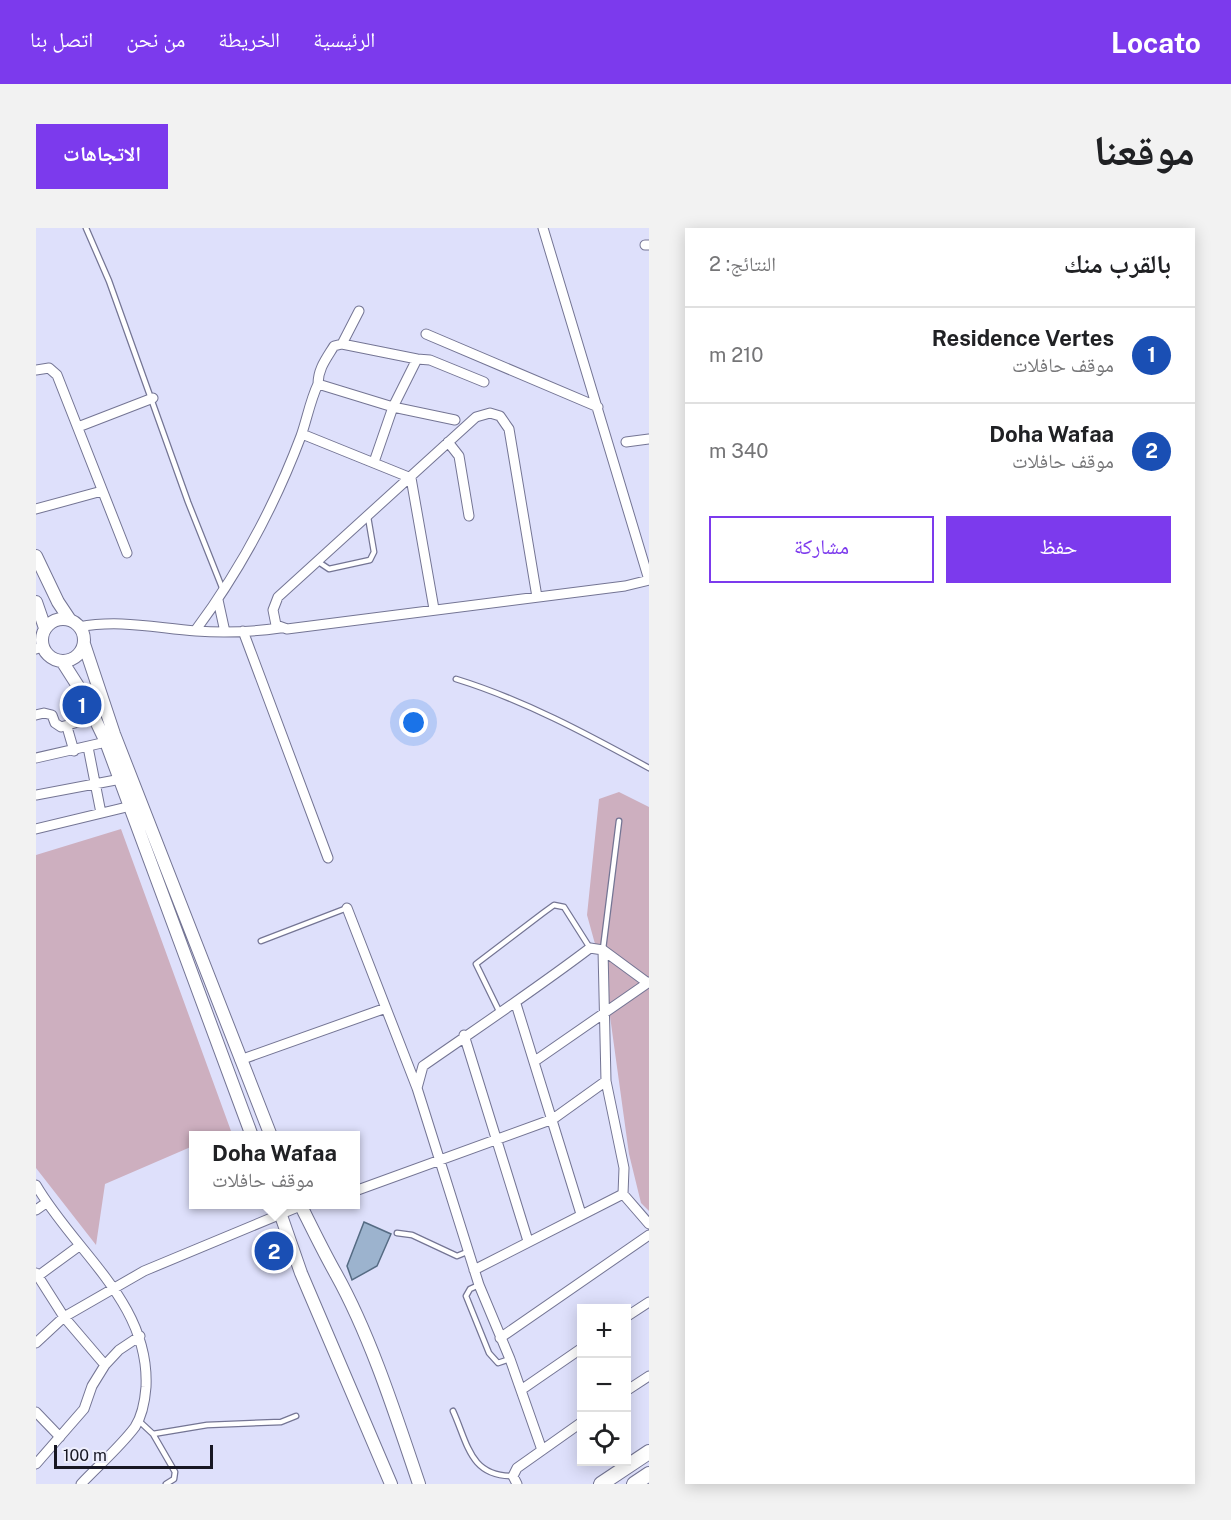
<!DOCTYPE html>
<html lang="ar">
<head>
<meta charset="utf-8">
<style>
	body { margin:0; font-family:"Public Sans","Noto Naskh Arabic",sans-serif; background:#f2f2f2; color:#202124; direction:rtl }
	.controls { position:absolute; right:18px; bottom:18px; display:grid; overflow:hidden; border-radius:0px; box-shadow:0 3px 15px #0003 }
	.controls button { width:54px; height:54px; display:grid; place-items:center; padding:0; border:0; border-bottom:2px solid #e0e0e0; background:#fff; color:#202124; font:30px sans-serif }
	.scale { position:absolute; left:18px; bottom:15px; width:159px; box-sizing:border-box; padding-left:6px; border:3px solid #171723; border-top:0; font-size:16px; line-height:21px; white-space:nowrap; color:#171723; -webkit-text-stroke:4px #edeefc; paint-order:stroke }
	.you { position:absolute; left:378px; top:495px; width:21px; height:21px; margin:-15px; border:4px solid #fff; border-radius:50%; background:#1a73e8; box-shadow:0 0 0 9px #1a73e833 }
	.badge { display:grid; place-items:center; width:39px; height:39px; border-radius:50%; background:#7c3aed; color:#fff; font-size:20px; font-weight:700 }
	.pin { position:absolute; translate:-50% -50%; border:3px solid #fff; box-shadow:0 2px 6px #0006 }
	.popup { position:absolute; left:153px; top:903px; width:171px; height:78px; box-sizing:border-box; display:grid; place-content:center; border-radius:0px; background:#fff; filter:drop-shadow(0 2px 4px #0005); font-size:20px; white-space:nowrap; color:#757577 }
	.popup b { font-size:22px; color:#202124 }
	.popup::after { content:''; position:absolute; left:50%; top:100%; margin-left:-12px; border:12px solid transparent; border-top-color:#fff }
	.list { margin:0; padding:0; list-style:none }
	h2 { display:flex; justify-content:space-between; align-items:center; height:78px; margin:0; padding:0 24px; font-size:26px }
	h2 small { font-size:20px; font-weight:400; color:#757577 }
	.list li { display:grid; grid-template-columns:39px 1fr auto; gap:18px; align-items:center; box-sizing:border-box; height:96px; padding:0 24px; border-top:2px solid #e0e0e0 }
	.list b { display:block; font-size:22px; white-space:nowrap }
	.list p { margin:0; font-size:20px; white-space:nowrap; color:#757577 }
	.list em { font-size:20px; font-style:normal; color:#757577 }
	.actions { display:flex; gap:12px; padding:18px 24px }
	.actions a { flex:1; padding:14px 0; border:2px solid #7c3aed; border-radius:0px; text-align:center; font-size:21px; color:#7c3aed }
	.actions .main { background:#7c3aed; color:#fff }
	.icon { flex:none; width:33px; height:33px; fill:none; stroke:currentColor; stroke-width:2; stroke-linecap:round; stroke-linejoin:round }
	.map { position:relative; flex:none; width:613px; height:1256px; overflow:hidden; direction:ltr; border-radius:0px }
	header { display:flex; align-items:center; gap:36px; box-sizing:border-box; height:84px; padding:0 30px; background:#7c3aed; color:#fff }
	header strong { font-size:28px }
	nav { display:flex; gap:33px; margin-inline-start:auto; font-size:21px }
	.intro { display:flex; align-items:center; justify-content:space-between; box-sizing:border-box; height:144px; padding:0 36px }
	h1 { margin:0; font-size:42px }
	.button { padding:15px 27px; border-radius:0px; background:#7c3aed; color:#fff; font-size:21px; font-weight:700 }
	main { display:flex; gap:36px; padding:0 36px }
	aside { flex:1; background:#fff; border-radius:0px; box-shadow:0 3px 15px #0003 }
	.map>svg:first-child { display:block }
	.green { fill:#cdafbf }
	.building { fill:#9cb3ce; stroke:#556b83; stroke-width:1.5 }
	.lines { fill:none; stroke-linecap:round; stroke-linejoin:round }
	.service-casing { stroke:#747594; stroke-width:7 }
	.minor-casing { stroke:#747594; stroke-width:11 }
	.tertiary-casing { stroke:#747594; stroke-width:14 }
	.secondary-casing { stroke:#747594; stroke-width:16 }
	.service { stroke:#fff; stroke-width:4.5 }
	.minor { stroke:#fff; stroke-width:9 }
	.tertiary { stroke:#fff; stroke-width:12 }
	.secondary { stroke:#fff; stroke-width:14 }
</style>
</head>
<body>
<header>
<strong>Locato</strong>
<nav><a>الرئيسية</a><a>الخريطة</a><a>من نحن</a><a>اتصل بنا</a></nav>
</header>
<div class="intro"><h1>موقعنا</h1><a class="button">الاتجاهات</a></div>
<main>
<aside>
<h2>بالقرب منك<small>النتائج: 2</small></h2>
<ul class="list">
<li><span class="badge" style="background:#1a4fb4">1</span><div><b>Residence Vertes</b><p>موقف حافلات</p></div><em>210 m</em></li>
<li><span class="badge" style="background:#1a4fb4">2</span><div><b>Doha Wafaa</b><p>موقف حافلات</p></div><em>340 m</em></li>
</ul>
<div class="actions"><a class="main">حفظ</a><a>مشاركة</a></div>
</aside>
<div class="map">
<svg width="613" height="1256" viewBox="0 0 613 1256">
	<rect width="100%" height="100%" fill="#dee0fb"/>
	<path class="green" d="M583 564 613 579V983L605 975 593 926 569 752 551 687 563 571Z
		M85 601 195 903 184 907 157 908V918L69 956 60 1017 0 940V627Z"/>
	<path class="building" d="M328 994 355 1006 341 1038 316 1052 311 1038Z"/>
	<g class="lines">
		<g class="service-casing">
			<path id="service" d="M50 0 73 53 152 274 187 362
				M281 333 293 341 334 332 338 324 332 289
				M420 451C488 472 551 506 613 540
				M225 713 311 680
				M567 721 583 593
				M464 785 440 736 507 685 518 677 528 679 554 720
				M361 1005 376 1007 421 1028 431 1024
				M443 1057 434 1061 430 1068 453 1125 462 1135 474 1131
				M417 1183C432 1216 434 1248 476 1248
				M102 1192 117 1206 139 1244 138 1251 130 1256
				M117 1206 171 1197 245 1194 260 1188"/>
		</g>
		<g class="minor-casing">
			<path id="minor" d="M507 0 613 352
				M609 17H613
				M390 106 562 179
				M306 116 381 131
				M0 142 13 140 21 147 91 325
				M282 156C282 141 290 131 298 118L306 116 323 83
				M42 199 117 170
				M266 206 375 250 398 381
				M412 214 423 228 433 288
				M590 214 613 211
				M338 234 357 179 381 131 394 132 448 154
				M0 281 66 263
				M501 369 473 201 464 188 454 185 440 189 242 369 237 382 240 397 251 401 589 358 613 352
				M182 372 189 404
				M43 399C83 391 120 400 160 403 188 405 216 404 244 400
				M159 403C203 344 239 277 265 208 271 191 274 173 282 156L357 179 419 192
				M207 403 292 630
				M0 421 7 419
				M0 487 8 485 16 487 19 495 25 499 59 489
				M31 499 38 523
				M52 519 65 585
				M0 530 70 514
				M0 567 85 551
				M0 601 95 578
				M311 680 381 860
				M480 776 545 986
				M428 807 492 1013
				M204 832 350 780
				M499 833 613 754
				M0 957C39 1024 114 1075 110 1159 109 1172 106 1188 99 1199 84 1219 62 1238 45 1256
				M319 963 517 891 570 853
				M587 966 613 996
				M0 982 10 975
				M438 1042 587 966 588 940 570 853 567 722
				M0 1045 28 1089 69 1137
				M2 1048 43 1018
				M590 1089 613 1074
				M464 1110 613 1007
				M0 1115 28 1089 108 1043 269 976
				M485 1162 546 1120
				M590 1163 613 1148
				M0 1184 24 1209
				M506 1222 474 1131 443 1057 381 860 387 838C443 799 500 761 554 720L567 722 612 755
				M0 1236 48 1181 56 1158 69 1137 83 1122 104 1108
				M481 1256 477 1248 481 1240 546 1194"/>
		</g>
		<g class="tertiary-casing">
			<path id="tertiary" d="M0 328 22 374 34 392
				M0 374 9 400
				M6 412a21 21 0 1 1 42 0a21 21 0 1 1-42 0Z
				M48 416 78 506 235 908
				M26 433 47 466 70 514 216 908
				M241 976 265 1045 355 1256
				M264 976C276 1000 287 1023 300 1046 335 1109 360 1188 383 1256"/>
		</g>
		<g class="secondary-casing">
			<path id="secondary" d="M565 1256 613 1224
				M598 1256 613 1246"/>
		</g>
		<use href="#service" class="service"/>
		<use href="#minor" class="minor"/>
		<use href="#tertiary" class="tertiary"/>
		<use href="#secondary" class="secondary"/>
	</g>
</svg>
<div class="controls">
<button>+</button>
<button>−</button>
<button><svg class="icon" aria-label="locate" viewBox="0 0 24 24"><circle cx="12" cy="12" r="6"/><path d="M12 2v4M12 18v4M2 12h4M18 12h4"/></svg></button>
</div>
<div class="scale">100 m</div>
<div class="you"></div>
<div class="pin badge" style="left:46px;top:477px;background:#1a4fb4">1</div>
<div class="pin badge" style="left:238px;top:1023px;background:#1a4fb4">2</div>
<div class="popup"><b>Doha Wafaa</b>موقف حافلات</div>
</div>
</main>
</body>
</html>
